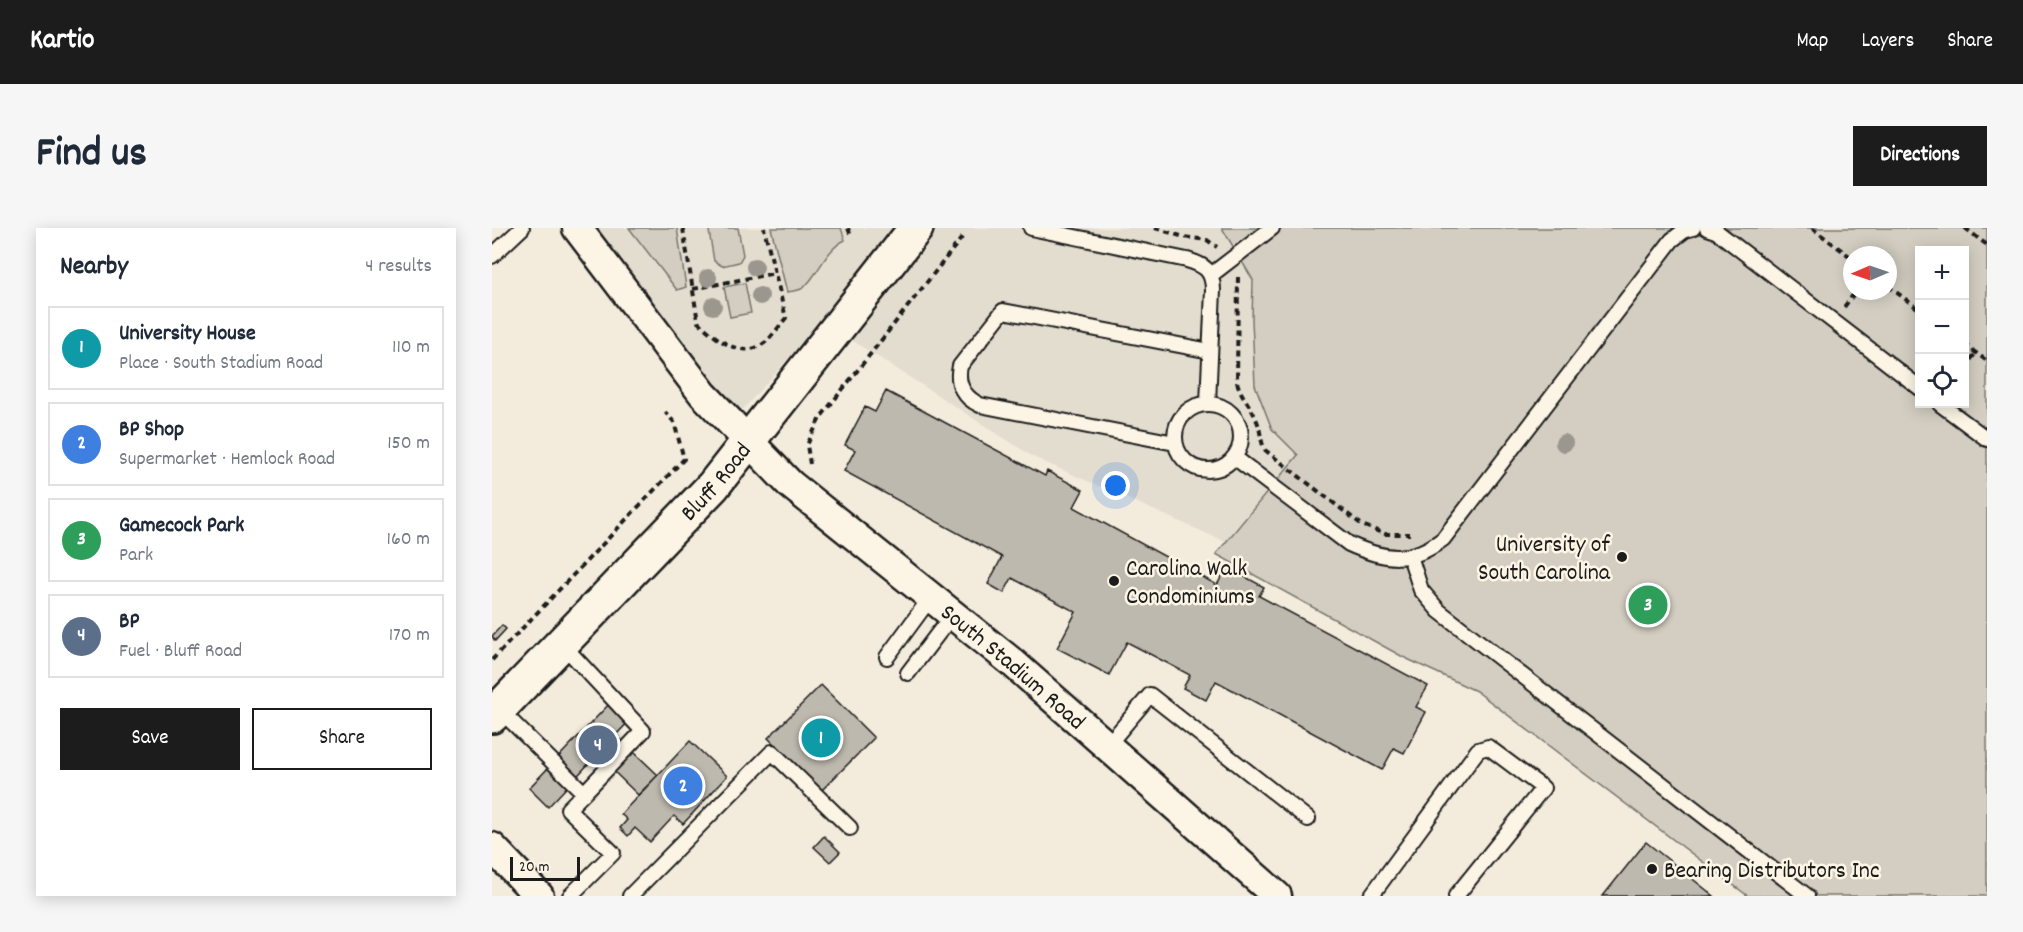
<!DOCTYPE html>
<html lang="en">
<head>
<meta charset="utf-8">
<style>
	body { margin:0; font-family:Dekko,sans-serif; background:#f6f6f7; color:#1f2937 }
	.controls { position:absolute; right:18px; top:18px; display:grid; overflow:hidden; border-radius:0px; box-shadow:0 3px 15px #0003 }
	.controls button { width:54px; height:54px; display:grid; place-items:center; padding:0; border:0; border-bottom:2px solid #e0e1e3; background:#fff; color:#1f2937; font:30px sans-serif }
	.compass { position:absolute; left:1351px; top:18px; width:54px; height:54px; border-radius:50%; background:#fff; box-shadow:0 3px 15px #0003; rotate:268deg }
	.scale { position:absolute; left:18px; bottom:15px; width:70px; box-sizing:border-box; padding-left:6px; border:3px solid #1c1c1c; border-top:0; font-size:16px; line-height:21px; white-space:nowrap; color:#1c1c1c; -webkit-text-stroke:4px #fcf5e5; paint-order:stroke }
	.you { position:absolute; left:624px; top:258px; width:21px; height:21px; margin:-15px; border:4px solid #fff; border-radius:50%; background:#1a73e8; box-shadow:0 0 0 9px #1a73e833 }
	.badge { display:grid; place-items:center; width:39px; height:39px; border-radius:50%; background:#1c1c1c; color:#fff; font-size:20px; font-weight:700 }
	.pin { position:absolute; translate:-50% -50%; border:3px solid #fff; box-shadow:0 2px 6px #0006 }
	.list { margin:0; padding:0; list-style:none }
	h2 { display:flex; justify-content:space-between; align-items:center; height:78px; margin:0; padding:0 24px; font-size:26px }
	h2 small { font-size:20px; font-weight:400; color:#747a83 }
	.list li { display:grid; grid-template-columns:39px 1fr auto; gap:18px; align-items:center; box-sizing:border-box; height:84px; margin:0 12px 12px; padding:0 12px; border:2px solid #e0e1e3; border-radius:0px }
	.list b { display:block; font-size:22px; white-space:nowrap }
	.list p { margin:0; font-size:20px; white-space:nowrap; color:#747a83 }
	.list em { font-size:20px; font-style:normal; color:#747a83 }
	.actions { display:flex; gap:12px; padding:18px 24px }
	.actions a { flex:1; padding:14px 0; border:2px solid #1c1c1c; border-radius:0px; text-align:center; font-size:21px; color:#1c1c1c }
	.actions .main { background:#1c1c1c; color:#fff }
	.icon { flex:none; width:33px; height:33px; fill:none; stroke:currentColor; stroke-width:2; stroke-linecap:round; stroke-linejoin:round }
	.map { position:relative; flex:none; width:1495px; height:668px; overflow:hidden; border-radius:0px }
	header { display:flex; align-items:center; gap:36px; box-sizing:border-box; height:84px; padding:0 30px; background:#1c1c1c; color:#fff }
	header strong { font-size:28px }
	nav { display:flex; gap:33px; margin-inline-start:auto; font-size:21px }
	.intro { display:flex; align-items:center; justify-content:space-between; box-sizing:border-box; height:144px; padding:0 36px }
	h1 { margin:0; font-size:42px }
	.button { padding:15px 27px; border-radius:0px; background:#1c1c1c; color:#fff; font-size:21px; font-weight:700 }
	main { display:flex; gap:36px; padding:0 36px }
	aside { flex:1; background:#fff; border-radius:0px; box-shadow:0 3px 15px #0003 }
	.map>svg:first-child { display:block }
	.built { fill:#e3ddcf; fill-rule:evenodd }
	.green { fill:#d3cec1; stroke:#78756e; stroke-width:1.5; fill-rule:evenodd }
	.building { fill:#beb9ae; stroke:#1c1c1c; stroke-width:1.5 }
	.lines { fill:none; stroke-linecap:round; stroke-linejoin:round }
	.service-casing { stroke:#1c1c1c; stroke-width:18 }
	.minor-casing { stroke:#1c1c1c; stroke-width:33 }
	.secondary-casing { stroke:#1c1c1c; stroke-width:38 }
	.path { stroke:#1c1c1c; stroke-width:4; stroke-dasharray:6 4.5; stroke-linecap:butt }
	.service { stroke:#fcf5e5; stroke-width:14 }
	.minor { stroke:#fcf5e5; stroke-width:28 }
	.secondary { stroke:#fcf5e5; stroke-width:33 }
	.tree { fill:#9b978e }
	.poi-dot { fill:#1c1c1c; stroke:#fcf5e5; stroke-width:2 }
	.labels { text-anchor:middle; stroke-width:5; stroke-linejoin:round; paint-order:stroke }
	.street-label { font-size:24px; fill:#1c1c1c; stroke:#fcf5e5 }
	.poi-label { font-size:24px; fill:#1c1c1c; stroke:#fcf5e5; text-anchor:start }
</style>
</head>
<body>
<header>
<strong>Kartio</strong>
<nav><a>Map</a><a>Layers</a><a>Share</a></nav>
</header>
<div class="intro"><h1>Find us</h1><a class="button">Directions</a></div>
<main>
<aside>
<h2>Nearby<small>4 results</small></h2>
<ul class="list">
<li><span class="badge" style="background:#0f9aa8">1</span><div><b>University House</b><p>Place · South Stadium Road</p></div><em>110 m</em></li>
<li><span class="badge" style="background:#3f7fe0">2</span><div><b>BP Shop</b><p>Supermarket · Hemlock Road</p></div><em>150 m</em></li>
<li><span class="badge" style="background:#2e9e5b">3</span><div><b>Gamecock Park</b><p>Park</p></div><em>160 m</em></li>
<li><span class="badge" style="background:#5c6f8a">4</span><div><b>BP</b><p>Fuel · Bluff Road</p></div><em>170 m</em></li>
</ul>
<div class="actions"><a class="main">Save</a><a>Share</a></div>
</aside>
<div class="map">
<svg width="1495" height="668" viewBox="0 0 1495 668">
	<rect width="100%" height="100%" fill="#f3ecdd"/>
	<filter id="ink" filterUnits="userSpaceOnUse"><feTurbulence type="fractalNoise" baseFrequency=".0167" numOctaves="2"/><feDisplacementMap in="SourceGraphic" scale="12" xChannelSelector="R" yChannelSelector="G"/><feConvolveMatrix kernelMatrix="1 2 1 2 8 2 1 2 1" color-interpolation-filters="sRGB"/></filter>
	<g filter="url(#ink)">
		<path class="built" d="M83 0H1495V668L843 362 543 230 330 93 238 196ZM1428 22H1472V176H1428ZM1360 27H1396V63H1360Z"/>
		<path class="green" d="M137 0H185L194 59 185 62Z
			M220 0H246L251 27 247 34 230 38 222 33 217 3Z
			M279 0H349L353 12C333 21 323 54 309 61 305 63 299 63 295 64Z
			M730 0H1495V668H1256L984 463 911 429 724 326 806 227 780 201 763 157 760 92 761 52ZM1428 22H1472V176H1428ZM1360 27H1396V63H1360Z
			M253 55 259 85 238 89 232 59Z"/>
		<path class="building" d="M394 163 553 248 555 243 591 262 582 279 725 357 735 339 772 359 767 368 936 458 924 479 934 484 912 525 902 520 890 542 724 453 714 472 691 460 698 447 635 414 617 447 565 420 584 384 520 350 512 365 496 356 510 329 352 243 363 222 353 217 373 179 383 184Z
			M10 397 14 401 3 413 0 408Z
			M329 457 382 510 329 563 276 510Z
			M120 473 139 491 124 507 166 547 146 567 105 527 56 579 37 560Z
			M198 513 235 548 191 596 182 588 158 614 143 600 136 608 128 600 135 592 129 586Z
			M332 608 348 624 338 634 322 619Z
			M1154 614 1222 668H1111Z"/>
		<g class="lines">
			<g class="service-casing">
				<path id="service" d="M539 0 695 32C712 37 721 42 721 62L716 175
					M1215 0 1224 3 1428 160
					M0 28 30 0
					M719 47 780 0
					M683 209a33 33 0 1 1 66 0a33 33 0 1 1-66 0Z
					M1448 176 1495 211
					M683 215 488 177C471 169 464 156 468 138L511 83 718 123
					M742 229 857 316C892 332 919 336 951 311L1180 12 1193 2 1201 0
					M918 328 929 362 947 383 1315 668
					M395 429 439 369
					M416 445 461 386
					M7 481 92 565 151 503 69 415
					M615 518 658 467 816 591
					M78 668 121 625 76 581 92 565
					M138 668 280 524 358 600
					M879 668 986 522 996 519 1051 560 964 668"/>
			</g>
			<g class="minor-casing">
				<g id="minor">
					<path id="s1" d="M85 0 211 166 298 256 521 435 785 668"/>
					<path d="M0 619 47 668"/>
				</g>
			</g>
			<g class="secondary-casing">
				<g id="secondary">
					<path id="s2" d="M0 488 221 258 424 0"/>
				</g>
			</g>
			<path class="path" d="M191 0 206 94C225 111 251 135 276 112 282 106 288 97 294 90L272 0
				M356 0 359 8
				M663 0 692 9 715 12 725 19
				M1320 0 1360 30
				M1473 0 1495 17
				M746 49 745 154C749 169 760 179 765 193 769 203 768 212 773 222L870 297 893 306H918
				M1396 58 1428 82
				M201 61 283 45
				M1352 79 1364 63
				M1472 116 1495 133
				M1472 140 1484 125
				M318 236 315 217 328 190 472 7
				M0 432 192 231 182 194 173 184"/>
			<use href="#service" class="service"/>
			<use href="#minor" class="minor"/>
			<use href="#secondary" class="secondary"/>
		</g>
		<g class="tree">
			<circle cx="263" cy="39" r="9"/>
			<circle cx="216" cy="50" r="9"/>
			<circle cx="268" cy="68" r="9"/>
			<circle cx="221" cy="78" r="9"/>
			<circle cx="1072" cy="215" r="9"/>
		</g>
	</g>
	<g class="poi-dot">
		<circle cx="1130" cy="329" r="6"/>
		<circle cx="622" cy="353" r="6"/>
		<circle cx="1160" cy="641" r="6"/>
	</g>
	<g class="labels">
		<g class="street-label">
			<text dy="8" stroke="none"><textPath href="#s2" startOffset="324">Bluff Road</textPath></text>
			<text dy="8" stroke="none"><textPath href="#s1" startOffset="622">South Stadium Road</textPath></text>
		</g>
		<g class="poi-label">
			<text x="1118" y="323" text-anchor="end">University of<tspan x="1118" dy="28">South Carolina</tspan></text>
			<text x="634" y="347">Carolina Walk<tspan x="634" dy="28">Condominiums</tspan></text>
			<text x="1172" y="649">Bearing Distributors Inc</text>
		</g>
	</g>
</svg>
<div class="controls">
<button>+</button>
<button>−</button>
<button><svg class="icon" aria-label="locate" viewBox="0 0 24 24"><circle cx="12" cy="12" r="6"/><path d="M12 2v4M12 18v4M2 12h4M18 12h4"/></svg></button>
</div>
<svg class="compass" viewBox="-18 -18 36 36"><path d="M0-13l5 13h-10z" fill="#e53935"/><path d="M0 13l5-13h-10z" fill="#747a83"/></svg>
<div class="scale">20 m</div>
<div class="you"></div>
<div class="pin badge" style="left:329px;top:510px;background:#0f9aa8">1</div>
<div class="pin badge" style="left:191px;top:558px;background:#3f7fe0">2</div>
<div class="pin badge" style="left:1156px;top:377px;background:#2e9e5b">3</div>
<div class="pin badge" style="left:106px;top:517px;background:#5c6f8a">4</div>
</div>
</main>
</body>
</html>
